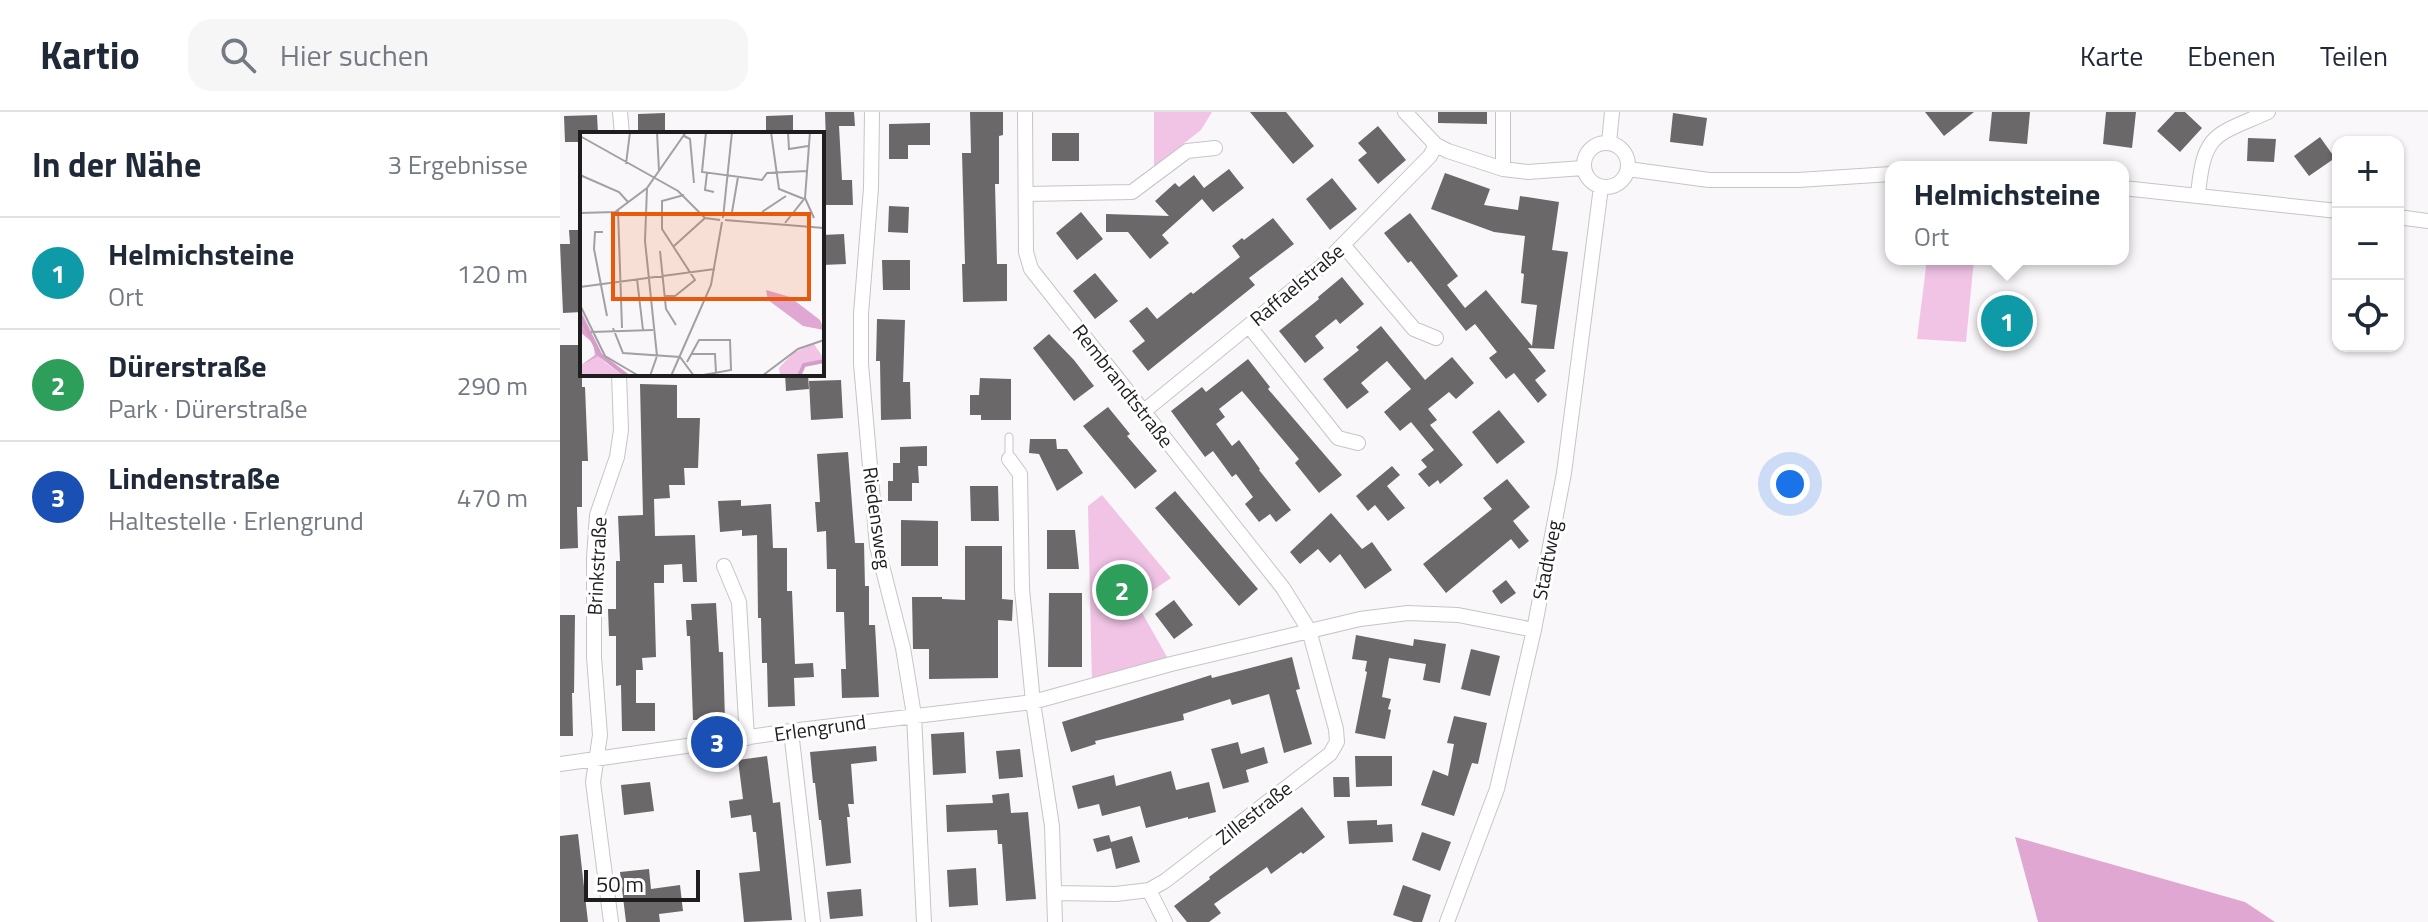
<!DOCTYPE html>
<html lang="de">
<head>
<meta charset="utf-8">
<style>
	body { margin:0; font-family:"Titillium Web",sans-serif; background:#f6f6f7; color:#1f2937 }
	.controls { position:absolute; right:24px; top:24px; display:grid; overflow:hidden; border-radius:16px; box-shadow:0 2px 6px #0004 }
	.controls button { width:72px; height:72px; display:grid; place-items:center; padding:0; border:0; border-bottom:2px solid #e0e1e3; background:#fff; color:#1f2937; font:40px sans-serif }
	.scale { position:absolute; left:24px; bottom:20px; width:116px; box-sizing:border-box; padding-left:8px; border:4px solid #1f1e1f; border-top:0; font-size:22px; line-height:28px; white-space:nowrap; color:#1f1e1f; -webkit-text-stroke:6px #fff; paint-order:stroke }
	.you { position:absolute; left:1230px; top:372px; width:28px; height:28px; margin:-20px; border:6px solid #fff; border-radius:50%; background:#1a73e8; box-shadow:0 0 0 12px #1a73e833 }
	.badge { display:grid; place-items:center; width:52px; height:52px; border-radius:50%; background:#2563eb; color:#fff; font-size:26px; font-weight:700 }
	.pin { position:absolute; translate:-50% -50%; border:4px solid #fff; box-shadow:0 2px 8px #0006 }
	.popup { position:absolute; left:1325px; top:49px; width:244px; height:104px; box-sizing:border-box; display:grid; place-content:center; border-radius:16px; background:#fff; filter:drop-shadow(0 2px 6px #0005); font-size:26px; white-space:nowrap; color:#747a83 }
	.popup b { font-size:30px; color:#1f2937 }
	.popup::after { content:''; position:absolute; left:50%; top:100%; margin-left:-16px; border:16px solid transparent; border-top-color:#fff }
	.list { margin:0; padding:0; list-style:none }
	h2 { display:flex; justify-content:space-between; align-items:center; height:104px; margin:0; padding:0 32px; font-size:34px }
	h2 small { font-size:26px; font-weight:400; color:#747a83 }
	.list li { display:grid; grid-template-columns:52px 1fr auto; gap:24px; align-items:center; box-sizing:border-box; height:112px; padding:0 32px; border-top:2px solid #e0e1e3 }
	.list b { display:block; font-size:30px; white-space:nowrap }
	.list p { margin:0; font-size:26px; white-space:nowrap; color:#747a83 }
	.list em { font-size:26px; font-style:normal; color:#747a83 }
	.icon { flex:none; width:44px; height:44px; fill:none; stroke:currentColor; stroke-width:2; stroke-linecap:round; stroke-linejoin:round }
	.map { position:relative; flex:none; width:1868px; height:810px; overflow:hidden }
	header { display:flex; align-items:center; gap:48px; box-sizing:border-box; height:112px; padding:0 40px; background:#fff; border-bottom:2px solid #e0e1e3 }
	header strong { font-size:38px }
	nav { display:flex; gap:44px; margin-inline-start:auto; font-size:28px }
	.search { width:560px; height:72px; background:#f6f6f7; display:flex; align-items:center; gap:20px; box-sizing:border-box; padding:0 28px; border-radius:24px; color:#747a83; font-size:30px }
	main { display:flex }
	aside { flex:1; background:#fff }
	.map>svg:first-child { display:block }
	.green { fill:#f1c4e6 }
	.forest { fill:#e0a7d3 }
	.building { fill:#6b686a }
	.lines { fill:none; stroke-linecap:round; stroke-linejoin:round }
	.lane-casing { stroke:#c7c4c6; stroke-width:9 }
	.street-casing { stroke:#c7c4c6; stroke-width:16 }
	.lane { stroke:#fff; stroke-width:7 }
	.street { stroke:#fff; stroke-width:14 }
	.labels { text-anchor:middle; stroke-width:6; stroke-linejoin:round; paint-order:stroke }
	.street-label { font-size:20px; fill:#1f1e1f; stroke:#fff }
	.inset-river { fill:none; stroke:#d59ec9; stroke-width:4 }
	.inset-road { fill:none; stroke:#a2a0a2; stroke-width:2 }
	.view { fill:#e8590c; fill-opacity:0.15; stroke:#e8590c; stroke-width:4 }
	.inset-edge { fill:none; stroke:#1f1e1f; stroke-width:4 }
</style>
</head>
<body>
<header>
<strong>Kartio</strong>
<div class="search"><svg class="icon" aria-label="search" viewBox="0 0 24 24"><circle cx="10" cy="10" r="6"/><path d="M15 15l6 6"/></svg>Hier suchen</div>
<nav><a>Karte</a><a>Ebenen</a><a>Teilen</a></nav>
</header>
<main>
<aside>
<h2>In der Nähe<small>3 Ergebnisse</small></h2>
<ul class="list">
<li><span class="badge" style="background:#0f9aa8">1</span><div><b>Helmichsteine</b><p>Ort</p></div><em>120 m</em></li>
<li><span class="badge" style="background:#2e9e5b">2</span><div><b>Dürerstraße</b><p>Park · Dürerstraße</p></div><em>290 m</em></li>
<li><span class="badge" style="background:#1a4fb4">3</span><div><b>Lindenstraße</b><p>Haltestelle · Erlengrund</p></div><em>470 m</em></li>
</ul>
</aside>
<div class="map">
<svg width="1868" height="810" viewBox="0 0 1868 810">
	<rect width="100%" height="100%" fill="#faf7fa"/>
	<path class="green" d="M594 0H652L641 18 594 55Z
		M1367 147H1414L1406 230 1357 227Z
		M542 383 611 466 576 490 611 552 532 572 528 394Z"/>
	<path class="forest" d="M1455 725 1685 790 1715 810H1478Z"/>
	<path class="building" d="M265 0H294L295 14H279L282 68H292L293 93H262V32H266Z
		M410 0H443V23L439 24V72H435L437 152H447V189L403 190 402 152H405L402 41H411Z
		M690 0H726L754 34 733 52Z
		M878 0H927V12L878 11Z
		M1365 0H1414L1384 24Z
		M1432 0H1470L1467 32 1429 29Z
		M1546 0H1576L1572 36 1543 32Z
		M1615 0H1625L1642 16 1620 40 1597 19Z
		M105 1V22H78V2Z
		M1113 1 1147 6 1143 34 1110 30Z
		M37 3 38 22H22V30H5L4 4Z
		M233 3V22H206V4Z
		M370 11V33H348V47H329V12Z
		M818 14 846 48 818 72 798 48 807 41 798 31Z
		M492 21H519V49H492Z
		M1760 25 1775 46 1749 64 1734 44Z
		M1688 26 1716 27 1714 50 1687 49Z
		M669 57 684 76 653 100 642 87 602 123 609 131 590 147 568 120H546V102L609 104 595 89 615 71 619 75 634 63 644 76Z
		M885 61 930 77 924 93 958 98 960 84 999 90 992 138 1008 140 994 237 968 236 986 259 975 268 987 283 978 291 954 261 946 267 929 246 937 240 915 212 906 219 851 149 848 151 824 121 850 101 898 164 887 173 905 196 926 178 972 234 977 193 961 191 964 162 961 161 965 124 934 120 871 97Z
		M772 66 797 97 770 118 746 87Z
		M329 94 349 95 348 121 328 120Z
		M521 100 543 127 517 148 496 121Z
		M713 106 734 132 689 166 695 173 588 259 572 239 585 229 569 209 587 195 597 207 631 180 633 182 680 145 672 134 682 126 684 128Z
		M9 118H22V200L3 201 0 132H10Z
		M284 122 286 152 262 153V123Z
		M322 148H350V178H323Z
		M535 161 558 189 535 207 513 179Z
		M782 165 804 192 780 212 776 207 755 224 764 236 745 251 719 219 759 187 758 185Z
		M317 207 345 208 343 270H350L351 307 321 308 320 249H316Z
		M821 214 865 268 892 245 914 271 896 287 889 280 868 297 877 308 870 313 903 353 880 372 878 368 869 375 858 362 867 355 861 348 874 338 851 310 840 319 824 300 851 277 827 249 801 271 809 280 787 297 763 267 799 238 796 235Z
		M489 222 514 248 534 274 514 289 473 236Z
		M0 233H22V275H25L28 349H22V395H17L18 436 0 437Z
		M688 247 710 275 708 277 782 363 759 381 735 351 739 347 682 279 659 297 665 305 656 312 672 334 679 328 700 357 699 358 731 398 716 410 710 402 699 410 685 392 693 385 676 362 672 365 653 339 645 345 611 299 642 275 646 280Z
		M225 262H248L249 277 226 279Z
		M420 266 451 267V308H421V303H410V283H419Z
		M281 268 283 306 251 308 249 269Z
		M80 272 117 273V306H140L138 356H124L125 373H109L110 386 94 387 95 424 135 423 137 470H123L122 452 104 453V471H94L96 545 82 546 83 558H76V591H95V619H62L61 573 56 574V524H49L48 497H56V449H60L58 404 83 403Z
		M548 295 570 322 567 324 597 359 575 377 523 314Z
		M939 298 965 330 937 352 912 320Z
		M470 327H496L497 337H507L523 361 497 379 479 342 469 341Z
		M367 334V354H358L359 371H352V389H328V369H333V351H340V335Z
		M288 340 295 431H304L305 474H309V513H315L319 585 282 586 281 557H286L284 500H276V457H267L266 419 257 420 255 390H260L257 342Z
		M832 354 840 363 827 374 845 396 828 409 815 393 808 399 796 384Z
		M947 367 970 395 953 409 969 429 959 437 951 427 886 481 863 452 932 397 923 386Z
		M410 374H438L439 409H411Z
		M615 379 698 477 679 494 595 396Z
		M181 388V394L211 392 213 436H227V479H232L235 552 253 551 254 565 234 566 235 594 208 595 207 551H202L201 506H198L197 423 182 424V418L160 420 158 389Z
		M771 401 802 437 812 430 832 458 805 477 780 442 770 451 758 437 740 452 730 440Z
		M341 408 378 409V454H341Z
		M487 418H515L519 457H487Z
		M405 434H442V487L453 488 452 509 438 508V566L369 567V537H353L352 485H382V487L405 488Z
		M946 468 956 481 941 492 932 479Z
		M489 481H522V555H488Z
		M614 488 633 513 614 527 595 502Z
		M156 491 159 540H163L165 608H133L130 524H127L126 508H132L131 492Z
		M0 503H15L14 581H12L13 624H0Z
		M796 523 853 534 854 527 886 532 880 571 863 568 866 552 829 546 822 585 831 587 828 597 831 598 825 627 795 621 807 560 805 559 807 549 792 547Z
		M911 537 940 544 930 584 901 577Z
		M732 545 740 577 736 578 752 632 724 641 709 582 672 593 670 587 623 602 624 608 535 629 536 632 511 640 502 610 651 563 652 566Z
		M894 604 927 611 918 652 912 651 894 704 861 693 873 658 888 664 894 632 887 631Z
		M404 620 406 661 373 663 371 622Z
		M678 630 681 642 704 635 708 651 686 658 689 670 663 677 651 637Z
		M316 634 317 649 291 652 294 692H288L290 705H287L291 751 266 754 261 708H259L255 671H253L250 640Z
		M460 637 463 665 439 667 436 639Z
		M207 644 213 691 220 690 232 808 184 810 179 761 200 759 196 720H193L191 703 171 706 169 689 183 687 178 648Z
		M795 644H832V674L796 675Z
		M611 659 616 678 649 670 656 700 628 707V705L586 716 580 694 542 704 539 692 518 697 512 674 554 663 556 674Z
		M773 665H789L790 685H774Z
		M90 670 94 699 64 703 61 673Z
		M449 681 451 701 468 700 476 787 446 789 442 732H438L437 718 387 720 386 693 433 691 432 683Z
		M742 695 765 725 743 742 741 740 711 762 707 755 654 792 661 801 649 810H627L614 794 650 767 649 765Z
		M817 708V713L832 712 833 730 789 732 787 709Z
		M862 720 891 730 880 759 852 748Z
		M18 722 28 810H0V724Z
		M549 723 551 730 572 724 580 750 556 757 551 736 537 740 533 727Z
		M416 756 418 793 389 795 387 758Z
		M89 757 91 777 120 773 123 799 99 802 100 810H66L60 760Z
		M843 773 871 783 862 810H854L833 803Z
		M301 777 303 804 270 807 267 780Z"/>
	<g class="lines">
		<g class="lane-casing">
			<path id="lane" d="M449 325V347"/>
		</g>
		<g class="street-casing">
			<path id="street" d="M60 0 62 22
				M312 0 311 76 301 202V252L317 434 343 536 354 603 364 810
				M465 0 466 140 471 157 723 476 749 518 776 617 777 630 770 642 605 769 589 778 556 782 495 781
				M845 0 876 33 888 39 943 57 968 60 1023 56
				M1024 53a22 22 0 1 1 44 0a22 22 0 1 1-44 0Z
				M1049 31 1052 0
				M943 57V0
				M1068 57 1149 68H1238L1331 62
				M1563 76 1778 99
				M467 82 572 80 627 39 655 36
				M1638 83C1644 20 1654 24 1708 0
				M1838 105 1868 109
				M784 134 854 217 876 226
				M689 214 778 326 798 331
				M583 300 763 153 870 44 876 33
				M449 347 460 362 462 477 473 590 492 714 495 810
				M164 454 179 490 187 626
				M231 619 253 810
				M0 652 231 619 473 590 611 552 800 507 848 501 898 503 974 518
				M589 778 605 810
				M51 810 33 670 40 623 34 545V446L37 403 57 345 61 318 59 262
				M887 810 937 677 974 518 1004 361 1041 75"/>
		</g>
		<use href="#lane" class="lane"/>
		<use href="#street" class="street"/>
	</g>
	<g class="labels">
		<g class="street-label">
			<text transform="translate(737 173) rotate(-40)" y="7">Raffaelstraße</text>
			<text transform="translate(563 274) rotate(52)" y="7">Rembrandtstraße</text>
			<text transform="translate(317 406) rotate(82)" y="7">Riedensweg</text>
			<text transform="translate(987 448) rotate(-79)" y="7">Stadtweg</text>
			<text transform="translate(37 454) rotate(-87)" y="7">Brinkstraße</text>
			<text transform="translate(260 616) rotate(-8)" y="7">Erlengrund</text>
			<text transform="translate(694 701) rotate(-38)" y="7">Zillestraße</text>
		</g>
	</g>
	<g transform="translate(20 20)">
		<rect width="244" height="244" fill="#faf7fa"/>
		<path d="M234 212 244 227 223 232 218 244H200L199 236 213 221ZM19 224 26 231 44 244H0V234Z" fill="#f1c4e6"/>
		<path d="M186 158 210 165 240 188 244 198 223 194 188 168ZM0 177 22 222 51 244 19 224 0 234 15 223 13 211 0 200Z" fill="#e0a7d3"/>
		<path class="inset-river" d="M0 184 20 223 47 244M219 244 224 233 244 229"/>
		<path class="inset-road" d="M77 0 79 39M126 0 122 40 182 48 187 41 227 39M191 0 199 57 224 67M208 0 209 17 228 14M0 4 98 59 125 86 140 88M104 4 110 7 114 51M46 32 50 0M127 41 125 58 134 60M0 43 39 60 48 70M67 56 65 109 77 224 70 244M225 66 230 0M38 78 42 196M152 80 158 45M182 80 206 64M0 81 35 80 67 56 106 0M143 86 152 0M145 88 244 96M205 91 225 66 234 86M23 100H15L14 117 27 184M94 114 125 86M80 119 86 177 96 193M57 147 63 198M0 155 135 137M85 164H95L115 148 82 97V69L104 63M0 173 25 224 59 244M33 196 43 221 100 225 114 244M11 200 73 198M111 222H135L136 241M107 230 119 208H150L151 238 118 244M91 244 131 153 142 90M182 244 218 217 244 208"/>
		<path class="view" d="M33 82H229V167H33Z"/>
		<rect width="244" height="244" class="inset-edge"/>
	</g>
</svg>
<div class="controls">
<button>+</button>
<button>−</button>
<button><svg class="icon" aria-label="locate" viewBox="0 0 24 24"><circle cx="12" cy="12" r="6"/><path d="M12 2v4M12 18v4M2 12h4M18 12h4"/></svg></button>
</div>
<div class="scale">50 m</div>
<div class="you"></div>
<div class="pin badge" style="left:1447px;top:209px;background:#0f9aa8">1</div>
<div class="popup"><b>Helmichsteine</b>Ort</div>
<div class="pin badge" style="left:562px;top:478px;background:#2e9e5b">2</div>
<div class="pin badge" style="left:157px;top:630px;background:#1a4fb4">3</div>
</div>
</main>
</body>
</html>
